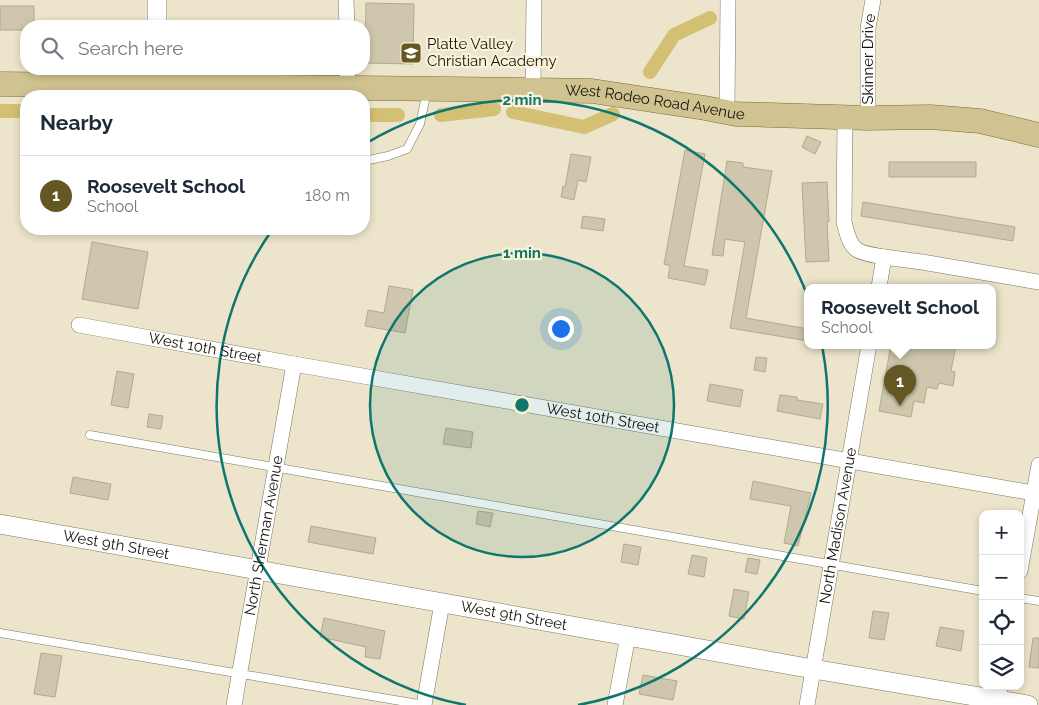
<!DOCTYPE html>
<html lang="en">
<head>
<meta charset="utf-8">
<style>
	body { margin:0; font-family:Raleway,sans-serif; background:#f2f2f3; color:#1f2937 }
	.controls { position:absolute; right:15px; bottom:15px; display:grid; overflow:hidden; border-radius:10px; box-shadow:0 2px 8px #0003 }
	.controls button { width:45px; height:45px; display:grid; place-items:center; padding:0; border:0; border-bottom:1px solid #e0e1e3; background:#fff; color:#1f2937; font:25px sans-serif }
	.you { position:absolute; left:560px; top:328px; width:18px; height:18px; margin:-12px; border:4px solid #fff; border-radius:50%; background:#1a73e8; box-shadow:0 0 0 8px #1a73e833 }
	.badge { display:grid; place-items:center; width:32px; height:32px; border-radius:50%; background:#645724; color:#fff; font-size:16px; font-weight:700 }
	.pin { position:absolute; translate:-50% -41px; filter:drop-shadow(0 1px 2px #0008) }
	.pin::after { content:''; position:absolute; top:26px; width:18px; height:15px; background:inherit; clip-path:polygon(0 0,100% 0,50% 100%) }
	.popup { position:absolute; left:804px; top:284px; width:192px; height:65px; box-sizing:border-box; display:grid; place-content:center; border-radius:10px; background:#fff; filter:drop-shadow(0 1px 4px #0005); font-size:16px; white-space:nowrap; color:#747a83 }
	.popup b { font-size:19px; color:#1f2937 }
	.popup::after { content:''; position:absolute; left:50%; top:100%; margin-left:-10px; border:10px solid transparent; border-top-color:#fff }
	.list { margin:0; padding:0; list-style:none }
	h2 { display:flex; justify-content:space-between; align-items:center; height:65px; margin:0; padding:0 20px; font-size:21px }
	h2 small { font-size:16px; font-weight:400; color:#747a83 }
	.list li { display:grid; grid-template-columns:32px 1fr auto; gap:15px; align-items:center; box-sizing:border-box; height:80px; padding:0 20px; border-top:1px solid #e0e1e3 }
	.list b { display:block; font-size:19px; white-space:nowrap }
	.list p { margin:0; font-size:16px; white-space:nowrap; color:#747a83 }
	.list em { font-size:16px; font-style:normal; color:#747a83 }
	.icon { flex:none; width:28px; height:28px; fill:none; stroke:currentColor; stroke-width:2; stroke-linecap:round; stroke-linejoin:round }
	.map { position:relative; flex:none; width:1039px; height:705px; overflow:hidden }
	.search { position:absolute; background:#fff; box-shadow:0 2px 8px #0003; left:20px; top:20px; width:350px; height:55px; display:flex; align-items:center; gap:12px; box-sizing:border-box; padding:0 18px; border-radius:20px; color:#747a83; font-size:19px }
	.panel { position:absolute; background:#fff; box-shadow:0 2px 8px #0003; left:20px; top:90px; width:350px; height:145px; border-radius:20px }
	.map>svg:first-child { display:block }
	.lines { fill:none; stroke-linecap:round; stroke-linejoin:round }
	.canal { stroke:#d3c075; stroke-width:14 }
	.building { fill:#cec7ad; stroke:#b1aa91 }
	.service-casing { stroke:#7c765f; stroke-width:9 }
	.minor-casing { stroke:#7c765f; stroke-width:16 }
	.tertiary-casing { stroke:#7c765f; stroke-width:20 }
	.primary-casing { stroke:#7a6c32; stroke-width:25 }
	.service { stroke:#fff; stroke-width:8 }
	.minor { stroke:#fff; stroke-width:15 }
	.tertiary { stroke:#fff; stroke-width:19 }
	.primary { stroke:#d0c391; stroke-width:24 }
	.ring { fill:none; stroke:#0f766e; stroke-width:2.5 }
	.labels { text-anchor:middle; stroke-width:4.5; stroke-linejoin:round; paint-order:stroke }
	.poi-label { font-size:15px; fill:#16140b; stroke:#f9f2d8; text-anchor:start }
	.street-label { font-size:15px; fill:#16140b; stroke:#f9f2d8 }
	.centre { fill:#0f766e; stroke:#f9f2d8; stroke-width:2.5 }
	.ring-label { font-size:15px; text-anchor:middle; font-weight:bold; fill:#0f766e; stroke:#f9f2d8; stroke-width:4.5; stroke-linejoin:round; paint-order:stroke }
</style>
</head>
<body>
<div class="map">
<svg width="1039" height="705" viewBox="0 0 1039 705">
	<rect width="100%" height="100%" fill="#ece5cb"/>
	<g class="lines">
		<path class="canal" d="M650 72 674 35 710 18
			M0 111H26
			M513 112 584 127 613 114
			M364 115H398
			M441 115 494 109"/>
	</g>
	<path class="building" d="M366 3 414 4 413 64 365 63Z
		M0 6H34V26H26V30H0Z
		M807 136 821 142 815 154 802 147Z
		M685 150 705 154 684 266 708 270 705 285 668 278 670 266 664 264Z
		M571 154 591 157 586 182 578 180 574 200 561 197 563 186 565 187Z
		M727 161 743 163V167L772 171 746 318 808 329V341L730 328 745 242 725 239 723 256 712 255Z
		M889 162H976V177H889Z
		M827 182 829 222H827L829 261 806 262 802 183Z
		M863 202 1015 227 1013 241 861 216Z
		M583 216 605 219 603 231 581 228Z
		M92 242 148 252 138 309 82 299Z
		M389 286 413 290 405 333 365 326 368 310 384 313Z
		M891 345H956L951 371 955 372 953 386 939 383 937 389 927 387 924 403 914 401 911 417 879 411Z
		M756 357 767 358 765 372 754 370Z
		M117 371 134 374 128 408 111 405Z
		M710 384 743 390 740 407 707 401Z
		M780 395 797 397V400L823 404 820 419 777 411Z
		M149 414 163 416 161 429 147 427Z
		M446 428 473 432 471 448 443 444Z
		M73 477 111 484 108 500 70 493Z
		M753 481 811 493 798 546 784 543 791 506 750 499Z
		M478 511 493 513 490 527 476 524Z
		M311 526 376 538 373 554 308 542Z
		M624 544 641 547 638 565 621 562Z
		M692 555 707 558 704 577 688 574Z
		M748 558 760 560 757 574 745 572Z
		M734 589 749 592 744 619 729 616Z
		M873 611 889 613 884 640 869 638Z
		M324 618 385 631 380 659 365 657 366 647 320 637Z
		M940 627 964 631 961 651 936 646Z
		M1033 638H1039V668L1029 667Z
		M41 653 62 656 55 697 34 694Z
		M643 675 677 681 673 700 639 694Z"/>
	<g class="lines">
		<g class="service-casing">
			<path id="service" d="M364 161 388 156 407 149 420 124 427 91
				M90 435 983 591
				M1020 598 1039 601
				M0 633 424 705"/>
		</g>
		<g class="minor-casing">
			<g id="minor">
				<path d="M346 0 347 26"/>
				<path d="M347 69 348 88"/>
				<path d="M533 90 534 0"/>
				<path d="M727 112 728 0"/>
				<path d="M845 117 844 222C847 231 848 243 856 249 860 253 878 256 884 257L879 287"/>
				<path id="s1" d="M868 118V28L873 0"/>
				<path d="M884 257 922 262 1039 282"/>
				<path id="s2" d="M79 325 294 364 1039 494"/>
				<path d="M1020 571 1039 465"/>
				<path id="s3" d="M234 705 294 364"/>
				<path d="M424 705 442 603"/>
				<path d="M615 705 628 636"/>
				<path id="s4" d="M807 705 869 345"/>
				<path d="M997 705 1000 686"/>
			</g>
		</g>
		<g class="tertiary-casing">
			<g id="tertiary">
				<path d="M157 26V0"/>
				<path d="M157 86V69"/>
				<path id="s5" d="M0 524 813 669 1028 705"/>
			</g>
		</g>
		<g class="primary-casing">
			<g id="primary">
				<path id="s6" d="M0 84 533 90 592 91 705 108 736 114 868 118 930 117 980 121 1039 135"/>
			</g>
		</g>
		<use href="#service" class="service"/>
		<use href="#minor" class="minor"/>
		<use href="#tertiary" class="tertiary"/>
		<use href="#primary" class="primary"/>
	</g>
	<circle cx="522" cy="405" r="152" fill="#0f766e" fill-opacity=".12"/>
	<g class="ring">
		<circle cx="522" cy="405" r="152"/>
		<path d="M466 705A305 305 0 0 1 272 230M365 144A305 305 0 1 1 578 705"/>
	</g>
	<defs>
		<g id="school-square" transform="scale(1.125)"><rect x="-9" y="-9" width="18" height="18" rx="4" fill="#645724" stroke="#f9f2d8"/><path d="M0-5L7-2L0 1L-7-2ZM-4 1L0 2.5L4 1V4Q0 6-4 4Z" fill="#fff"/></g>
	</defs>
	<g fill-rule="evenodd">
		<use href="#school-square" x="411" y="53"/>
	</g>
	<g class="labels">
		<g class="poi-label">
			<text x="427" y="49">Platte Valley<tspan x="427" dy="17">Christian Academy</tspan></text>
		</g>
		<g class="street-label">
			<text dy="5" stroke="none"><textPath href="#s1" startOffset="59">Skinner Drive</textPath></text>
			<text dy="5" stroke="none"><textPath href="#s6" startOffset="656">West Rodeo Road Avenue</textPath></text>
			<text dy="5" stroke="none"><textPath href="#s2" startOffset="128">West 10th Street</textPath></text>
			<text dy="5" stroke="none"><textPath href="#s2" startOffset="532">West 10th Street</textPath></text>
			<text dy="5" stroke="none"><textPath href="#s4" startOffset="182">North Madison Avenue</textPath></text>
			<text dy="5" stroke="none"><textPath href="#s3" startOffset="172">North Sherman Avenue</textPath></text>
			<text dy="5" stroke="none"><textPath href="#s5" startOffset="118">West 9th Street</textPath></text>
			<text dy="5" stroke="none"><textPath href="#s5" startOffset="522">West 9th Street</textPath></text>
		</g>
	</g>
	<circle cx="522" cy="405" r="8" class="centre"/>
	<g class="ring-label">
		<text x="522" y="105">2 min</text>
		<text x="522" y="258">1 min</text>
	</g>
</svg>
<div class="controls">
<button>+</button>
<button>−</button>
<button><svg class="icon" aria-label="locate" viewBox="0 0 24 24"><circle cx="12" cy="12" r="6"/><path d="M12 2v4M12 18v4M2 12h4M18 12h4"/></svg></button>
<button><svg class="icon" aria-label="layers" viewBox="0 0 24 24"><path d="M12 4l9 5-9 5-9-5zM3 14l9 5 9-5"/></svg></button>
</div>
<div class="you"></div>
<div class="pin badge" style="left:900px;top:406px">1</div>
<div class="popup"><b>Roosevelt School</b>School</div>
<div class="search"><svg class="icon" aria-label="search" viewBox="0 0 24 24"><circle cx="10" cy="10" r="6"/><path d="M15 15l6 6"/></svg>Search here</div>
<section class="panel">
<h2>Nearby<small></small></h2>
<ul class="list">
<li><span class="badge">1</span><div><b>Roosevelt School</b><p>School</p></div><em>180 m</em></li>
</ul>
</section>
</div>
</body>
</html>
